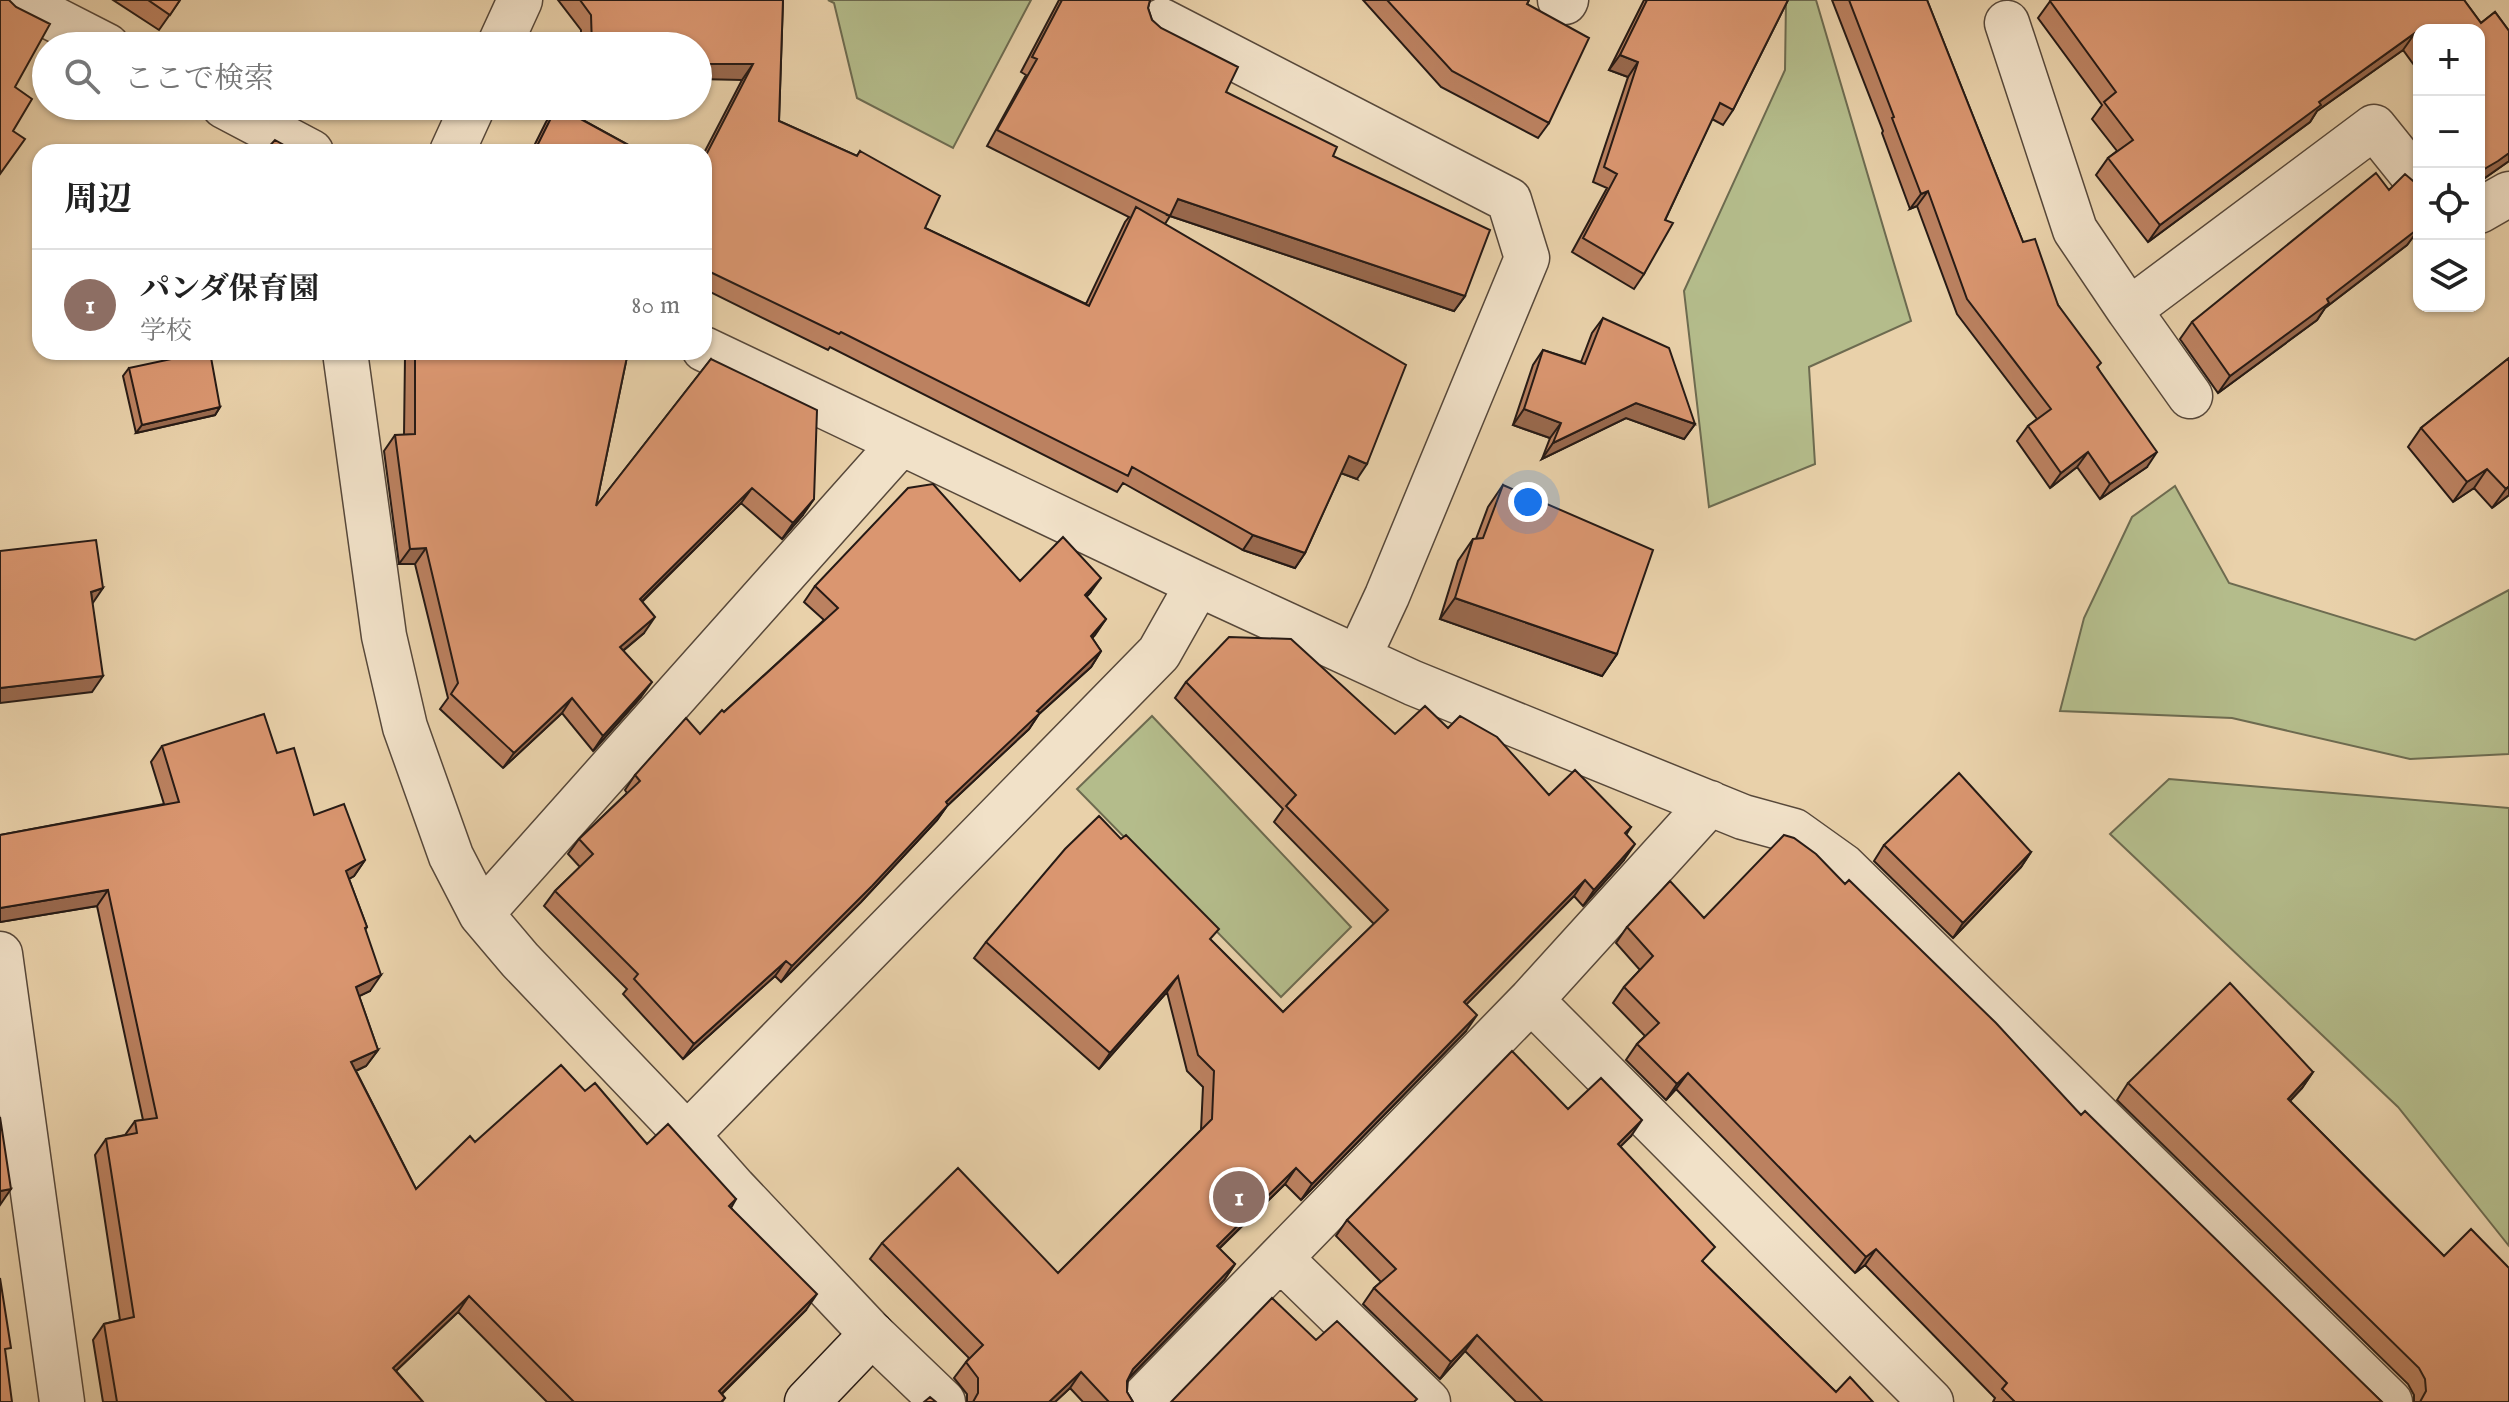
<!DOCTYPE html>
<html lang="ja">
<head>
<meta charset="utf-8">
<style>
	body { margin:0; font-family:"IM FELL English","Noto Serif JP",serif; background:#f2f2f2; color:#222 }
	.controls { position:absolute; right:24px; top:24px; display:grid; overflow:hidden; border-radius:16px; box-shadow:0 2px 6px #0004 }
	.controls button { width:72px; height:72px; display:grid; place-items:center; padding:0; border:0; border-bottom:2px solid #e0e0e0; background:#fff; color:#222; font:40px sans-serif }
	.you { position:absolute; left:1528px; top:502px; width:28px; height:28px; margin:-20px; border:6px solid #fff; border-radius:50%; background:#1a73e8; box-shadow:0 0 0 12px #1a73e833 }
	.badge { display:grid; place-items:center; width:52px; height:52px; border-radius:50%; background:#8f2418; color:#fff; font-size:26px; font-weight:700 }
	.pin { position:absolute; translate:-50% -50%; border:4px solid #fff; box-shadow:0 2px 8px #0006 }
	.list { margin:0; padding:0; list-style:none }
	h2 { display:flex; justify-content:space-between; align-items:center; height:104px; margin:0; padding:0 32px; font-size:34px }
	h2 small { font-size:26px; font-weight:400; color:#767676 }
	.list li { display:grid; grid-template-columns:52px 1fr auto; gap:24px; align-items:center; box-sizing:border-box; height:112px; padding:0 32px; border-top:2px solid #e0e0e0 }
	.list b { display:block; font-size:30px; white-space:nowrap }
	.list p { margin:0; font-size:26px; white-space:nowrap; color:#767676 }
	.list em { font-size:26px; font-style:normal; color:#767676 }
	.icon { flex:none; width:44px; height:44px; fill:none; stroke:currentColor; stroke-width:2; stroke-linecap:round; stroke-linejoin:round }
	.map { position:relative; flex:none; width:2509px; height:1402px; overflow:hidden }
	.search { position:absolute; background:#fff; box-shadow:0 2px 6px #0004; left:32px; top:32px; width:680px; height:88px; display:flex; align-items:center; gap:20px; box-sizing:border-box; padding:0 28px; border-radius:44px; color:#767676; font-size:30px }
	.panel { position:absolute; background:#fff; box-shadow:0 2px 6px #0004; left:32px; top:144px; width:680px; height:216px; border-radius:24px }
	.map>svg:first-child { display:block }
	.green { fill:#b4bc8b; stroke:#6d6b50; stroke-width:2 }
	.lines { fill:none; stroke-linecap:round; stroke-linejoin:round }
	.street-casing { stroke:#57483a; stroke-width:47 }
	.secondary-casing { stroke:#261a15; stroke-width:47 }
	.street { stroke:#f1e1c8; stroke-width:44 }
	.secondary { stroke:#f1e1c8; stroke-width:44 }
	.wall { fill:#bb8160; stroke:#261a15; stroke-width:2 }
	.shaded-wall { fill:#99694e; stroke:#261a15; stroke-width:2 }
	.building { fill:#da9670; stroke:#261a15; stroke-width:2 }
</style>
</head>
<body>
<div class="map">
<svg width="2509" height="1402" viewBox="0 0 2509 1402">
	<rect width="100%" height="100%" fill="#e9d1aa"/>
	<filter id="stains"><feTurbulence type="fractalNoise" baseFrequency=".0025" numOctaves="4"/><feColorMatrix values="0 0 0 0 .2 0 0 0 0 .09 0 0 0 0 .02 0 0 0 .5 -.17"/></filter>
	<radialGradient id="worn" r=".72"><stop offset=".6" stop-color="#630" stop-opacity="0"/><stop offset="1" stop-color="#630" stop-opacity=".3"/></radialGradient>
	<path class="green" d="M828 0H1031L953 148 857 98 834 3Z
		M1786 0H1816L1911 321 1809 367 1815 464 1709 507 1684 291 1785 70Z
		M2175 486 2229 583 2415 640 2509 590V754L2410 759 2232 718 2060 711 2084 618 2132 517Z
		M1152 716 1351 927 1281 997 1077 789Z
		M2169 779 2509 808V1246L2398 1107 2110 834Z"/>
	<g class="lines">
		<g class="street-casing">
			<path id="street" d="M17 0 107 46
				M1560 0 1565 2 1566 0
				M1162 21 1509 200 1527 258 1387 596 1359 656
				M2007 23 2075 230 2129 310 2374 127 2419 183
				M499 46 520 0
				M224 106 311 152
				M452 152 473 106
				M2479 211 2509 194
				M2129 310 2190 396
				M704 349 1198 584 1413 683 1743 817 1794 831 1843 866 2390 1402
				M345 352 384 636 405 727 451 856 481 914 520 960 687 1135 734 1188 872 1334 943 1402
				M481 914 900 444
				M0 954 62 1402
				M1531 1000 1931 1402
				M687 1135 1159 653 1198 584
				M1280 1258 1428 1402
				M1140 1402 1531 1000 1710 803"/>
		</g>
		<g class="secondary-casing">
			<path id="secondary" d="M807 1402 872 1334"/>
		</g>
		<use href="#street" class="street"/>
		<use href="#secondary" class="secondary"/>
	</g>
	<path class="wall" d="M113 0H180L159 30Z
		M558 0H783L779 121 857 156 860 151 925 228 1086 304 1125 222 1129 217 987 146 1026 75 1021 72 1059 0H1150L1148 8 1152 20 1226 92 1333 156 1465 296 1454 311 1170 216 1165 224 1357 479 1341 473 1305 553 1295 568 1243 550 1123 483 1117 492 830 347 828 350 704 289V153L742 80 698 46H581V30Z
		M1363 0H1529L1527 4 1549 123 1538 138 1441 87Z
		M1644 0H1788L1733 110 1723 125 1712 119 1665 220 1644 274 1634 289 1572 252 1607 188 1593 182 1628 77 1609 70Z
		M1832 0H1927L2023 242 2058 305 2098 368 2147 467 2100 499 2077 467 2050 488 2017 441 2028 426 2037 419 1957 314 1917 206 1910 209 1882 133 1883 131Z
		M2051 0H2464L2481 23 2495 12 2509 31V161L2479 182V30H2419V72L2403 50 2317 111 2310 122 2148 242 2096 175 2108 158 2117 151 2092 119 2102 105 2038 18Z
		M557 106 641 152H531L546 122Z
		M2389 190 2418 230 2407 245 2325 308 2317 320 2218 393 2180 339 2192 322Z
		M1603 318 1695 424 1684 439 1626 418 1542 459 1550 438 1513 425 1533 365 1543 350 1581 362 1592 333Z
		M370 352H628L596 506 711 359 803 515 782 539 741 503 642 602 644 633 623 651 641 697 593 751 562 713 503 768 440 709 448 698 415 564H399L384 451 395 435H404L405 357 371 355Z
		M2509 358V495L2492 508 2474 488 2453 502 2408 447 2421 428Z
		M129 368 220 407 215 415 136 433 123 376Z
		M1503 485 1617 654 1602 676 1440 619 1458 561 1473 539H1476L1488 507Z
		M1020 581 1090 593 1086 597 1106 619 1092 638 1101 651 1091 667 1039 714 1029 729 947 806 937 820 861 902 781 982 775 976 683 1059 623 994 627 989 544 906 555 891 580 867 568 854 579 839 627 793 625 790 635 775 700 734 824 620 804 602 815 586Z
		M1186 682 1395 734 1448 728 1549 795 1631 827 1626 835 1624 860 1583 906 1574 896 1466 1004V1031L1301 1200 1285 1184 1219 1249 1235 1264 1224 1280 1128 1379 1127 1392 1133 1402H1083L1070 1388 1055 1402H967V1394L954 1378 969 1358 870 1259 882 1243 1058 1273 1201 1130 1203 1087 1187 1071 1167 992 1099 1069 974 958 986 942 1211 940 1283 1012 1374 924 1274 822 1283 809 1175 698Z
		M162 746 277 753 314 815 365 860 354 876 349 879 367 927 365 930 370 991 359 996 378 1050 366 1066 356 1071 416 1189 475 1142 585 1091 647 1144 736 1199 731 1208 806 1310 722 1394 725 1398 722 1402H547L458 1312 396 1371 423 1402H103L93 1340 104 1324 120 1320 95 1155 106 1139 125 1135 135 1121 143 1120 97 906 0 922V835L164 804 151 762Z
		M1884 845 2031 852 2021 867 1953 938 1874 861Z
		M1845 884 2081 1115 2382 1402H1993L1995 1398 1865 1265 1855 1273 1676 1089 1666 1100 1626 1060 1637 1044 1645 1036 1613 1003 1624 987 1640 970 1616 943 1627 927 1704 918Z
		M2313 1072 2302 1088 2290 1101 2444 1256 2509 1402H2414V1395L2408 1384 2117 1100 2128 1083Z
		M1568 1109 1631 1136 1620 1146 1704 1263 1836 1392 1873 1402H1516L1465 1351 1440 1379 1363 1304 1374 1288 1381 1282 1336 1236 1347 1220Z"/>
	<path class="shaded-wall" d="M2415 33 2403 50 2317 111 2310 122 2148 242 2160 225 2319 102Z
		M1620 55 1638 62 1628 77 1609 70Z
		M698 64H753L742 80 698 79Z
		M2509 153V161L2479 182V172Z
		M1928 191 1917 206 1910 209 1921 194Z
		M1178 199 1465 296 1454 311 1167 215Z
		M2419 221V229L2407 245 2325 308 2317 320 2218 393 2230 376 2327 299Z
		M372 352H409L405 357 371 355Z
		M1636 403 1695 424 1684 439 1626 418 1542 459 1553 443Z
		M220 407 215 415 136 433 142 425Z
		M1524 409 1561 423 1550 438 1513 425Z
		M2088 452 2077 467 2050 488 2061 473Z
		M2157 452 2147 467 2100 499 2110 484Z
		M1349 456 1367 464 1357 479 1338 472Z
		M2487 469 2474 488 2453 502 2467 482Z
		M2509 486V495L2492 508 2506 489Z
		M752 488 741 503 629 614 640 599Z
		M814 499 803 515 782 539 793 523Z
		M1253 535 1305 553 1295 568 1243 550Z
		M426 548 415 564H399L410 549Z
		M1101 578 1090 593 1074 610 1085 595Z
		M103 588 92 604 91 592Z
		M1455 598 1617 654 1602 676 1440 619Z
		M655 617 644 633 609 662 620 647Z
		M1106 619 1095 635 1080 651 1091 636Z
		M1101 651 1091 667 1039 714 1029 729 947 806 937 820 861 902 781 982 792 966 946 802 1037 711Z
		M103 676 92 692 0 703V688Z
		M652 682 641 697 593 751 603 736Z
		M572 698 562 713 503 768 514 753Z
		M1635 844 1624 860 1583 906 1594 890Z
		M2031 852 2021 867 1953 938 1963 923Z
		M365 860 354 876 335 887 346 871Z
		M1585 880 1574 896 1453 1018 1464 1002Z
		M108 890 97 906 0 922V908Z
		M786 961 775 976 683 1059 694 1044Z
		M381 975 370 991 345 1003 356 987Z
		M1178 976 1167 992 1099 1069 1110 1053Z
		M1477 1015 1466 1031 1301 1200 1312 1184Z
		M378 1050 366 1066 340 1078 351 1062Z
		M2313 1072 2302 1088 2276 1115 2288 1099Z
		M1688 1073 1676 1089 1666 1100 1677 1084Z
		M1642 1120 1631 1136 1607 1160 1618 1144Z
		M1296 1168 1285 1184 1205 1262 1217 1246Z
		M11 1189 0 1205V1191Z
		M1876 1249 1865 1265 1855 1273 1866 1257Z
		M1235 1264 1224 1280 1122 1385 1133 1369Z
		M817 1294 806 1310 713 1402 719 1391Z
		M469 1296 458 1312 382 1384 393 1368Z
		M1477 1335 1465 1351 1440 1379 1451 1362Z
		M1081 1372 1070 1388 1055 1402H1049Z"/>
	<path class="building" d="M0 0H9L16 7 50 24 15 87 32 99 13 131 25 139 0 174Z
		M148 0H180L170 15Z
		M580 0H783L779 121 857 156 860 151 940 196 925 228 1089 306 1136 207 1406 365 1367 464 1349 456 1305 553 1253 535 1132 467 1128 476 841 332 839 334 704 269V159L753 64H698V46H592L591 15Z
		M1062 0H1150L1148 8 1152 20 1161 28 1238 67 1226 92 1337 147 1333 156 1490 230 1465 296 1178 199 1170 216 997 130 1037 59 1032 57Z
		M1387 0H1529L1527 4 1589 38 1549 123 1452 71Z
		M1647 0H1788L1733 110 1720 103 1665 220 1673 223 1644 274 1583 238 1617 174 1604 167 1638 62 1620 55Z
		M1849 0H1927L2023 242 2035 239 2058 305 2101 363 2097 367 2157 452 2110 484 2088 452 2061 473 2028 426 2051 409 1967 299 1928 191 1921 194 1892 118 1894 117Z
		M2051 0H2464L2481 23 2495 12 2509 31V153L2498 161 2479 172V30H2419V39L2415 33 2319 102 2321 105 2160 225 2108 158 2133 140 2104 102 2116 92 2050 1Z
		M557 106 641 152H534Z
		M275 140 291 149 289 152H264Z
		M2376 173 2389 190 2405 174 2419 186V221L2416 224 2419 228 2327 299 2329 303 2230 376 2192 322Z
		M1603 318 1669 348 1695 424 1636 403 1553 443 1561 423 1524 409 1543 350 1585 364Z
		M204 352H210L220 407 142 425 129 368Z
		M415 352H628L596 506 711 359 817 410 814 499 793 523 752 488 640 599 655 617 620 647 652 682 603 736 572 698 514 753 451 694 458 683 426 548 410 549 395 435 415 434Z
		M2509 358V486L2506 489 2487 469 2467 482 2421 428Z
		M933 484 1020 581 1063 537 1101 578 1085 595 1106 619 1091 636 1101 651 1037 711 1040 713 946 802 948 805 872 886 792 966 786 961 694 1044 634 979 638 974 555 891 593 854 579 839 640 781 635 775 686 718 700 734 722 710 724 712 838 608 815 586 908 488Z
		M1503 485 1653 550 1617 654 1455 598 1473 539 1483 538Z
		M96 540 103 588 91 592 103 676 0 688V551Z
		M1229 637 1291 639 1395 734 1425 706 1448 728 1460 716 1497 737 1549 795 1575 770 1631 827 1625 833 1635 844 1594 890 1585 880 1464 1002 1477 1015 1312 1184 1296 1168 1217 1246 1235 1264 1133 1369 1127 1381V1392L1133 1402H1109L1081 1372 1049 1402H973L978 1393V1378L966 1362 983 1345 882 1243 958 1168 1058 1273 1212 1119 1214 1071 1198 1055 1178 976 1110 1053 986 942 1065 849 1099 816 1121 839 1126 835 1219 929 1210 939 1283 1012 1388 910 1286 806 1296 795 1186 682Z
		M264 714 277 753 294 748 314 815 344 804 365 860 346 871 367 927 365 928 381 975 356 987 378 1050 351 1062 416 1189 470 1136 475 1142 561 1065 585 1091 595 1083 647 1144 668 1124 736 1199 729 1206 817 1294 719 1391 725 1398 721 1402H574L469 1296 393 1368 423 1402H117L104 1324 134 1317 106 1139 137 1133 135 1121 157 1118 108 890 0 908V835L179 802 162 746Z
		M1959 773 2031 852 1963 923 1884 845Z
		M1784 835 1794 838 1816 854 1845 884 1849 880 1996 1023 2081 1115 2085 1111 2382 1402H2015L2002 1389 2007 1383 1876 1249 1866 1257 1688 1073 1677 1084 1637 1044 1659 1023 1624 987 1653 956 1627 927 1670 881 1704 918Z
		M2230 983 2313 1072 2288 1099 2444 1256 2471 1229 2509 1268V1402H2420L2426 1391 2425 1379 2419 1368 2128 1083Z
		M1512 1051 1568 1109 1601 1078 1642 1120 1618 1144 1715 1247 1702 1261 1836 1392 1850 1377 1873 1402H1543L1477 1335 1451 1362 1374 1288 1396 1269 1347 1220Z
		M0 1117 11 1189 0 1191Z
		M0 1278 11 1348 5 1349 12 1402H0Z
		M1272 1298 1316 1340 1337 1321 1417 1399 1414 1402H1171Z
		M930 1397 936 1402H924Z"/>
	<rect width="100%" height="100%" filter="url(#stains)"/>
	<rect width="100%" height="100%" fill="url(#worn)"/>
</svg>
<div class="controls">
<button>+</button>
<button>−</button>
<button><svg class="icon" aria-label="locate" viewBox="0 0 24 24"><circle cx="12" cy="12" r="6"/><path d="M12 2v4M12 18v4M2 12h4M18 12h4"/></svg></button>
<button><svg class="icon" aria-label="layers" viewBox="0 0 24 24"><path d="M12 4l9 5-9 5-9-5zM3 14l9 5 9-5"/></svg></button>
</div>
<div class="you"></div>
<div class="pin badge" style="left:1239px;top:1197px;background:#8d6e63">1</div>
<div class="search"><svg class="icon" aria-label="search" viewBox="0 0 24 24"><circle cx="10" cy="10" r="6"/><path d="M15 15l6 6"/></svg>ここで検索</div>
<section class="panel">
<h2>周辺<small></small></h2>
<ul class="list">
<li><span class="badge" style="background:#8d6e63">1</span><div><b>パンダ保育園</b><p>学校</p></div><em>80 m</em></li>
</ul>
</section>
</div>
</body>
</html>
